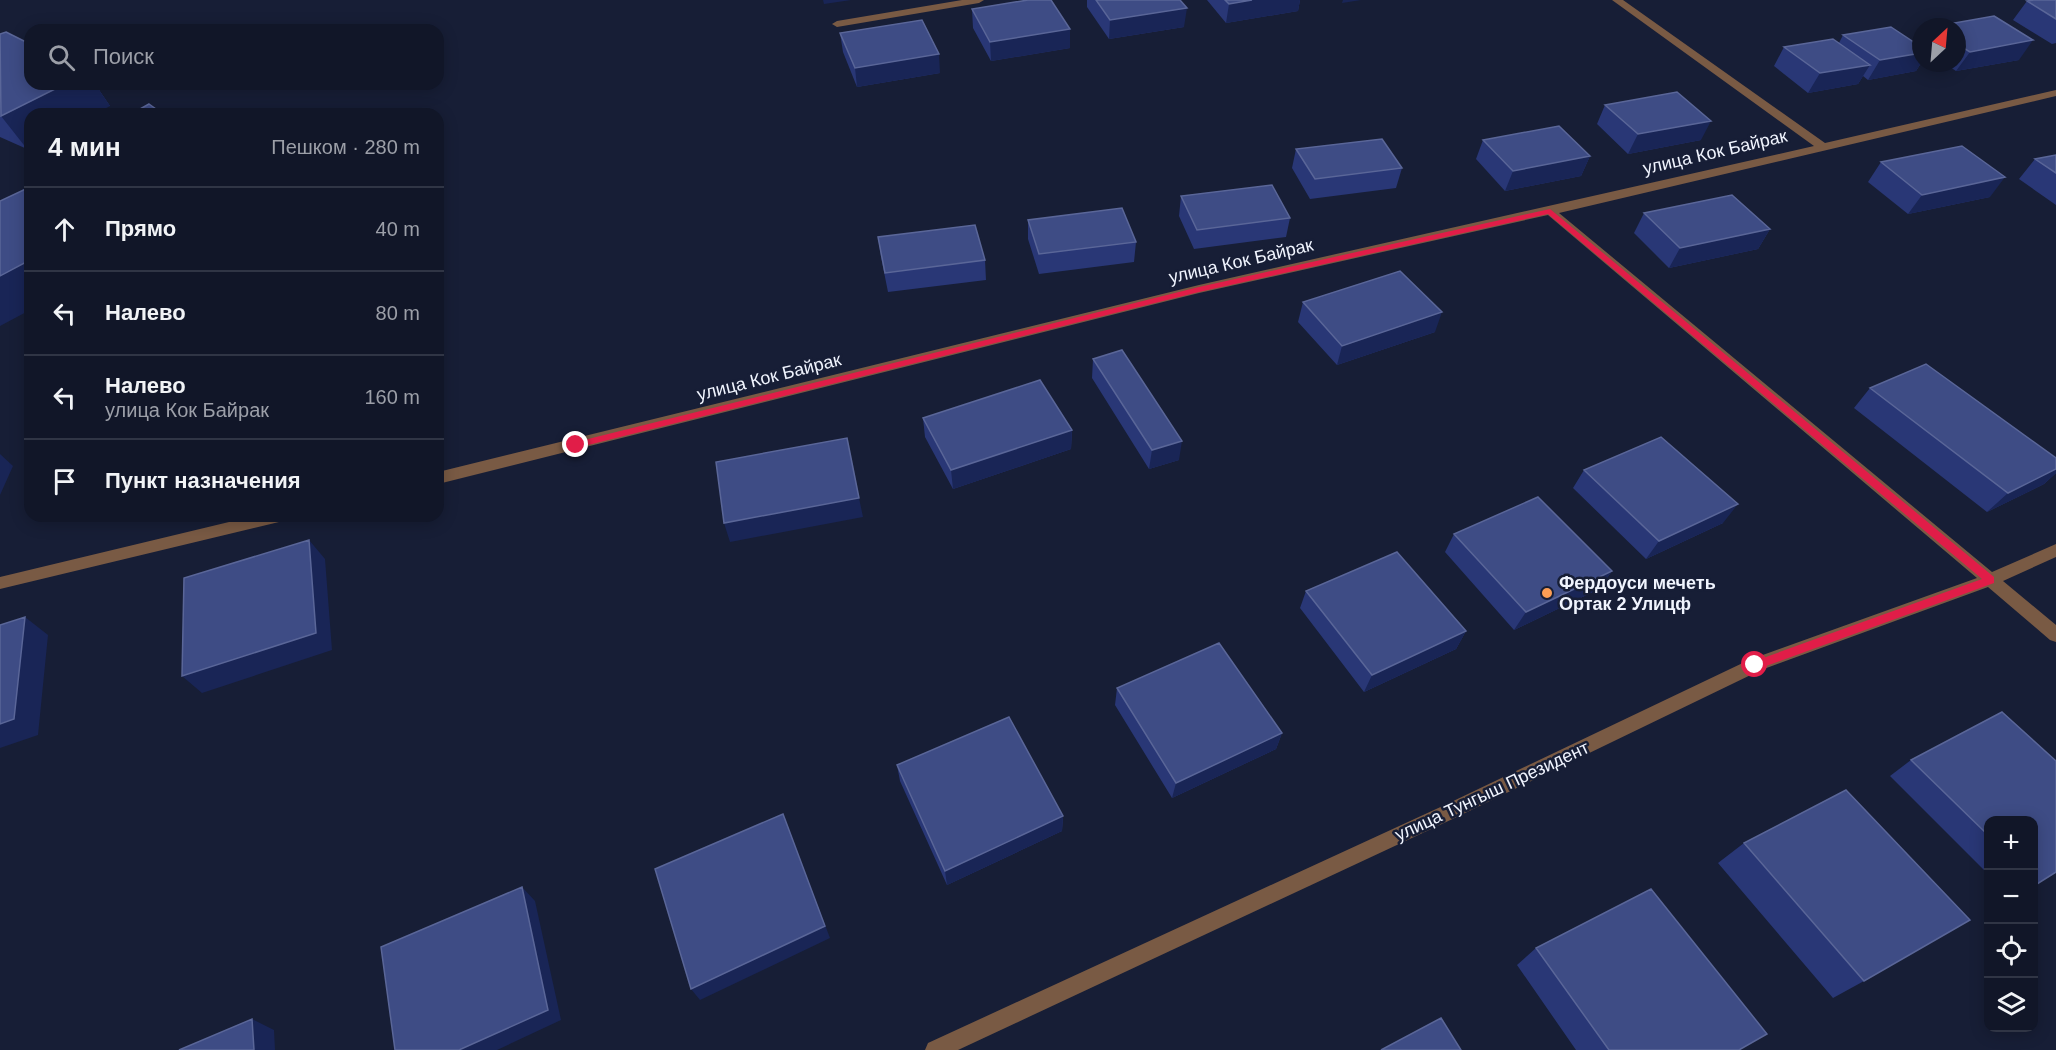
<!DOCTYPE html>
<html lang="ru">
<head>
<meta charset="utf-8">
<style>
	body { margin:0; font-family:Helvetica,sans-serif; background:#1e2334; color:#f1f3f6 }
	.controls { position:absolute; right:18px; bottom:18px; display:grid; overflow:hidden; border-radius:12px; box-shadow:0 3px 15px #0003 }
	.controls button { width:54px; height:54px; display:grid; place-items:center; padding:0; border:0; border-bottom:2px solid #303545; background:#111628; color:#f1f3f6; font:30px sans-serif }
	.compass { position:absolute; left:1912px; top:18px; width:54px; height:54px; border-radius:50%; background:#111628; box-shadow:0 3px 15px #0003; rotate:26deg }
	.stop { position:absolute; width:18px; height:18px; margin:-14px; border:4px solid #e11d48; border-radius:50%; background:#fff }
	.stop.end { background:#e11d48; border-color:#fff; box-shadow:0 2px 6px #0008 }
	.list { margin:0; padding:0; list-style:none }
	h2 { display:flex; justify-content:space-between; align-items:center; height:78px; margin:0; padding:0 24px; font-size:26px }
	h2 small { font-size:20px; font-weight:400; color:#9c9fa8 }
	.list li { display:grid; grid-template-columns:39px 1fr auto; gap:18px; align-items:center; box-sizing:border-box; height:84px; padding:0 24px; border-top:2px solid #303545 }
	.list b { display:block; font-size:22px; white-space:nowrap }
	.list p { margin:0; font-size:20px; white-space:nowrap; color:#9c9fa8 }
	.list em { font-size:20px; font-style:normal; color:#9c9fa8 }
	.icon { flex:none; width:33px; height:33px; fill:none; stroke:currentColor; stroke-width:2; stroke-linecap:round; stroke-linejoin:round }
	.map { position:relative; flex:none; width:2056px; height:1050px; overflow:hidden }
	.search { position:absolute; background:#111628; box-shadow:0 3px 15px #0003; left:24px; top:24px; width:420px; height:66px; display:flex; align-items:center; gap:15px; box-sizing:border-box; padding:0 21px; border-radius:18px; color:#9c9fa8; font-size:22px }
	.panel { position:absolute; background:#111628; box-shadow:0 3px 15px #0003; left:24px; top:108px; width:420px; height:414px; border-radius:18px }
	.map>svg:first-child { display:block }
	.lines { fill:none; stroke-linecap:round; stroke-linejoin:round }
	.minor { fill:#795a44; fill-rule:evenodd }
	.wall { fill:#293776 }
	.shaded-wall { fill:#192556 }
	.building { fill:#3e4c85; stroke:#5a6698; stroke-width:1.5 }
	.route { fill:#e11d48 }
	.poi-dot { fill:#fc9d54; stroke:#171e36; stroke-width:2 }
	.labels { text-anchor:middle; stroke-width:5; stroke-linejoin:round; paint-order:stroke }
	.street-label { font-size:18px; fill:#f0f4fe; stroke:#171e36 }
	.poi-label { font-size:18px; font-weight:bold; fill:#f0f4fe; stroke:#171e36; text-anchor:start }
</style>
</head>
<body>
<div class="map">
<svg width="2056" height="1050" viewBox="0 0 2056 1050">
	<rect width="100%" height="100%" fill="#171e36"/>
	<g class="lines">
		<path class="minor" d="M962 0H984L979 3 837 27 832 24 837 21Z
			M1612 0H1623L1825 143 2056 90V96L1559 213 1992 572 2056 544V557L2003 581 2056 625V642L2050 640 1988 587 1761 670 1459 816 958 1050H925L928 1043 1447 804 1749 660 1977 578 1548 215 1199 293 438 484V472L1199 285 1814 146Z
			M254 516H286L284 520 279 522 0 589V577Z"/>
	</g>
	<path class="wall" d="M1087 0H1180L1184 27 1109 39 1087 7Z
		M1207 0H1300L1298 11 1226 23Z
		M2056 0V43L2052 44 2013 20 2027 1Z
		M972 9 1070 48 991 61 973 28Z
		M1957 27 2019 60 1956 71 1944 63H1957Z
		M840 33 940 73 857 87 843 52Z
		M0 34 30 84H95L110 106 30 114V147L27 149 0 137Z
		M1843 35 1919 45 1921 43V63L1916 71 1868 80 1863 76 1858 84 1808 93 1774 66 1784 47 1839 43Z
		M1605 105 1701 140 1628 154 1597 124Z
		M1483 140 1590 156 1581 176 1505 191 1476 159Z
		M1296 149 1402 168 1396 188 1310 199 1292 168Z
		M2056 155V205L2019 179 2035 159Z
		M1881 162 1990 197 1908 214 1868 182Z
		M1181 196 1290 218 1286 237 1194 249 1179 216Z
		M1644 213 1770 229 1758 249 1669 268 1634 233Z
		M1028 220 1136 242 1134 262 1039 274 1028 239Z
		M878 237 985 260 986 280 888 292 881 257Z
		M1303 302 1435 332 1337 365 1298 322Z
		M1093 359 1179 460 1149 469 1092 378Z
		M1870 388 2056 458V473L2044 484 1987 512 1854 408Z
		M923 418 1072 430 1071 449 953 489 925 437Z
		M1584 470 1723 523 1646 559 1573 488Z
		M1454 534 1612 571 1599 589 1514 630 1445 552Z
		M1306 591 1466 631 1456 649 1364 692 1300 608Z
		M1117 688 1282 733 1276 749 1172 798 1115 705Z
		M2002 712 2056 761V872L2034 885V820H1989V875L1890 776 1911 760Z
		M897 765 1063 816 1062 831 947 885 900 781Z
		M1744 843 1864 981 1833 998 1718 863Z
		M1536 948 1739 1050H1576L1517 965Z"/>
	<path class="shaded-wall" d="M823 0H851L824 4Z
		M1252 0H1300L1298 11 1226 23 1229 4Z
		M1343 0H1361L1342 3Z
		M1187 8 1184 27 1109 39 1110 20Z
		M1070 29V48L991 61 990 42Z
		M2033 40 2019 60 1956 71 1970 52Z
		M1921 53V63L1916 71 1868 80 1880 60Z
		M939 54 940 73 857 87 855 68Z
		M1870 65 1858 84 1808 93 1820 73Z
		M65 84H95L110 106 95 114H30V147L27 149 1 116Z
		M1711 121 1701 140 1628 154 1638 134Z
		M1590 156 1581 176 1505 191 1513 171Z
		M2005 177 1990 197 1908 214 1922 195Z
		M1770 229 1758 249 1669 268 1680 248Z
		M30 260V310L0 326V276Z
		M1442 312 1435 332 1337 365 1342 346Z
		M1072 430 1071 449 953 489 951 470Z
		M1182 441 1179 460 1149 469 1152 450Z
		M0 454 13 466 0 495Z
		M2056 469V473L2044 484 1987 512 2008 493Z
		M859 498 863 517 730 542 724 523Z
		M1738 504 1723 523 1646 559 1659 541Z
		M309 540 325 559 332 650 202 693 182 676Z
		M1612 571 1599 589 1514 630 1526 612Z
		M25 617 48 635 38 735 0 748V724Z
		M1466 631 1456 649 1364 692 1372 675Z
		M1282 733 1276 749 1172 798 1176 783Z
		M783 814 830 938 700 1000 691 989Z
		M1063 816 1062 831 947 885 945 871Z
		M522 887 535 901 561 1020 497 1050H459Z
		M252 1019 274 1030 275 1050H254Z"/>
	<path class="building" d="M1028 0H1051L1070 29 990 42 972 9Z
		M1096 0H1180L1187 8 1110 20Z
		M1225 0H1252L1229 4Z
		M2034 0H2056V19L2027 1Z
		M1994 16 2033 40 1970 52 1957 44V27H1932Z
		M922 20 939 54 855 68 840 33Z
		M1891 27 1921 47V53L1880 60 1843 35Z
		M6 32 30 44V84H65L1 116 0 34Z
		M1833 39 1870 65 1820 73 1784 47Z
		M1677 92 1711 121 1638 134 1605 105Z
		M149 104 163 114H131Z
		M1559 126 1590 156 1513 171 1483 140Z
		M1382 139 1402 168 1315 179 1296 149Z
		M1962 146 2005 177 1922 195 1881 162Z
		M2056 155V173L2035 159Z
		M1272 185 1290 218 1197 230 1181 196Z
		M30 187V260L0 276V201Z
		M1732 195 1770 229 1680 248 1644 213Z
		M1122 208 1136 242 1039 254 1028 220Z
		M975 225 985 260 885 273 878 237Z
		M1400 271 1442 312 1342 346 1303 302Z
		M1122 350 1182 441 1152 450 1093 359Z
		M1926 364 2056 458V469L2008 493 1870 388Z
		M1040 380 1072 430 951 470 923 418Z
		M1661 437 1738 504 1659 541 1584 470Z
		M847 438 859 498 724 523 716 462Z
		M1538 497 1612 571 1526 612 1454 534Z
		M309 540 316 633 182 676 184 578Z
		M1397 552 1466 631 1372 675 1306 591Z
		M25 617 14 719 0 724V625Z
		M1219 643 1282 733 1176 783 1117 688Z
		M2002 712 2056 761V872L2037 884 2034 881V820H1989V836L1911 760Z
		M1009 717 1063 816 945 871 897 765Z
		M1846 790 1970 920 1864 981 1744 843Z
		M783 814 825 926 691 989 655 869Z
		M522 887 548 1010 459 1050H395L381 947Z
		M1651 889 1767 1034 1739 1050H1609L1536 948Z
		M1441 1018 1461 1050H1381Z
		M252 1019 254 1050H179Z"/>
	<path class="route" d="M1550 209 1994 577V583L1755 670 1752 669V662L1982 579 1548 214 1199 292 576 448 571 445 576 442 1199 287Z"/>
	<circle class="poi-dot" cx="1547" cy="593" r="6"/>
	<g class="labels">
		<g class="street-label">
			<text transform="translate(1715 152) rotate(-13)" y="6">улица Кок Байрак</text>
			<text transform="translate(1241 261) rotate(-13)" y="6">улица Кок Байрак</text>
			<text transform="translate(769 377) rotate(-14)" y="6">улица Кок Байрак</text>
			<text transform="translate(1492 791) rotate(-25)" y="6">улица Тунгыш Президент</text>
		</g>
		<g class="poi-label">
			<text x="1559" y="589">Фердоуси мечеть<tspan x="1559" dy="21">Ортак 2 Улицф</tspan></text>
		</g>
	</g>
</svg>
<div class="controls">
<button>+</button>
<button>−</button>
<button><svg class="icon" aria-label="locate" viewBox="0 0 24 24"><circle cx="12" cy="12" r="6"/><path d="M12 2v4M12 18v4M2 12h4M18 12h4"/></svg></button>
<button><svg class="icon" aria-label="layers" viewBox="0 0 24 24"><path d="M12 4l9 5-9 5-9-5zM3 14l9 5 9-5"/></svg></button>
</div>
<svg class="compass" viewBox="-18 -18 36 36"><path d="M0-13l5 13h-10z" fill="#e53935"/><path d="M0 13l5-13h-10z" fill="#9c9fa8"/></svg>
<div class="stop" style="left:1755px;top:665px"></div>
<div class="stop end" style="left:576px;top:445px"></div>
<div class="search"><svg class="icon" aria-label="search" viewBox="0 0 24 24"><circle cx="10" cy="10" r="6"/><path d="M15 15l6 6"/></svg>Поиск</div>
<section class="panel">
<h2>4 мин<small>Пешком · 280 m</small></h2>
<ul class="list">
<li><svg class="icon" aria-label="ahead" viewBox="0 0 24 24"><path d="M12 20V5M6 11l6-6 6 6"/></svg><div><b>Прямо</b></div><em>40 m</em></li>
<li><svg class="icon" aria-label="left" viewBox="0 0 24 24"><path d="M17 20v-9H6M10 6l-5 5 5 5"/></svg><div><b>Налево</b></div><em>80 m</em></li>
<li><svg class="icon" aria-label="left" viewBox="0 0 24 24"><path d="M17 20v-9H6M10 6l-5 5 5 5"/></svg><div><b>Налево</b><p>улица Кок Байрак</p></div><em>160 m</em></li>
<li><svg class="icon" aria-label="arrive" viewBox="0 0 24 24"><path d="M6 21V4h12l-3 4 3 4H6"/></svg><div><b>Пункт назначения</b></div></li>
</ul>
</section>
</div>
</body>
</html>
